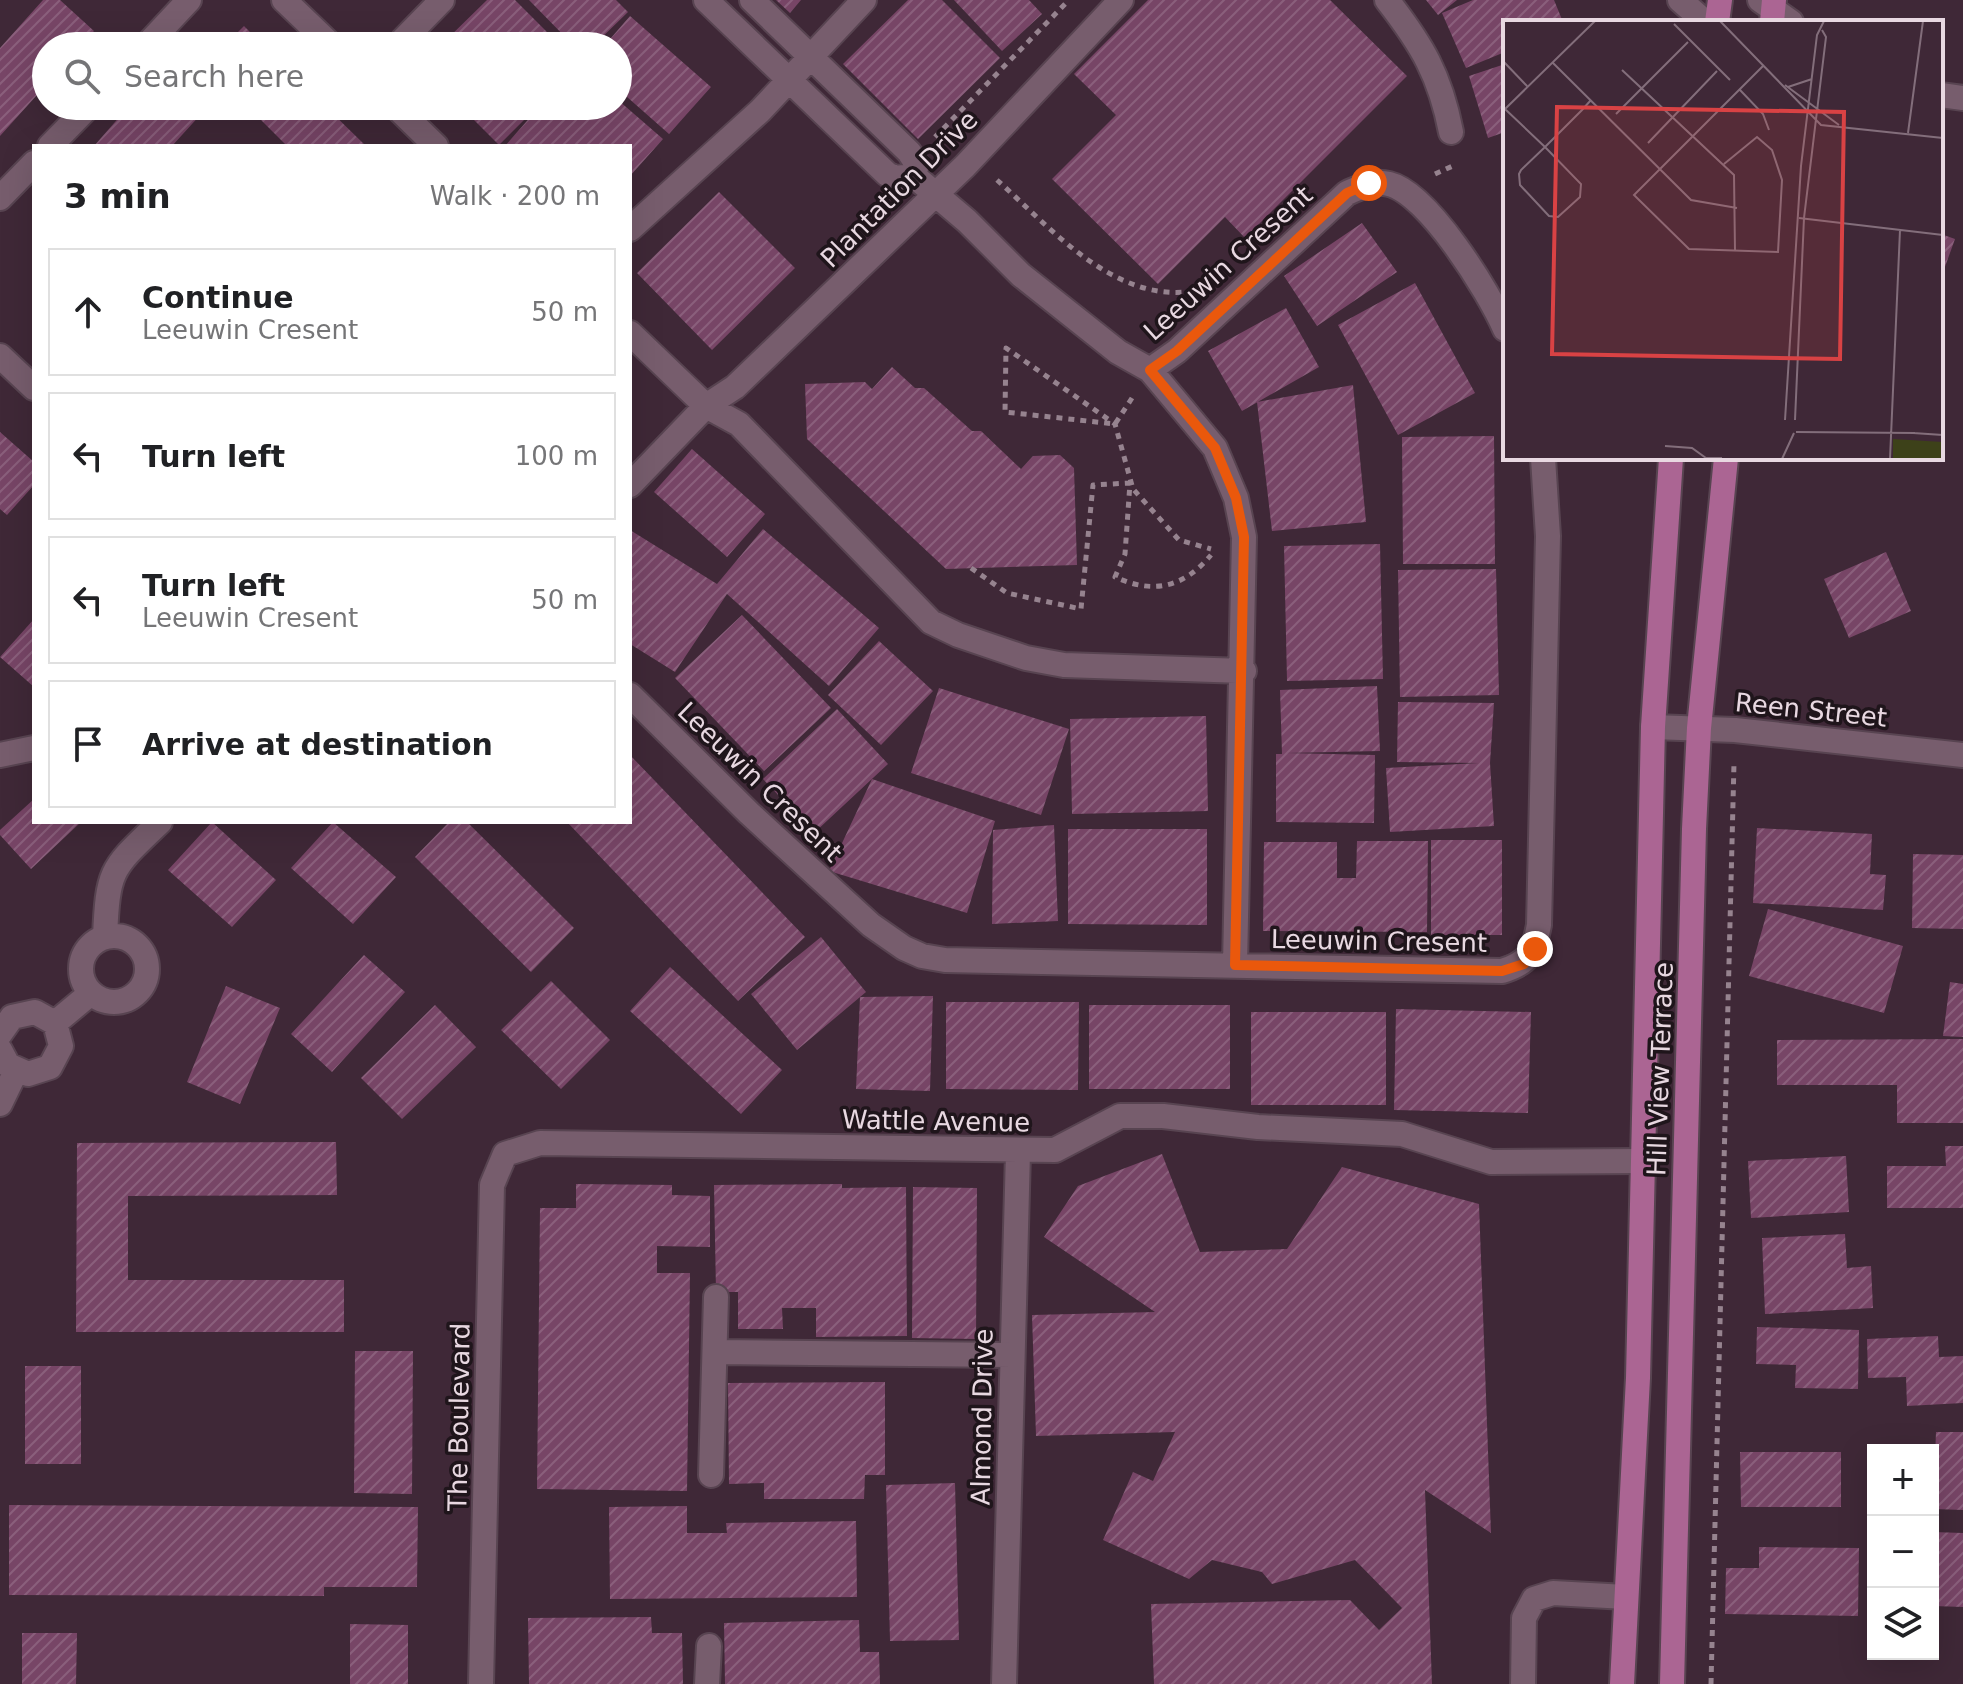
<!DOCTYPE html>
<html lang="en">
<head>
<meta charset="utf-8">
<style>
	body { margin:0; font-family:"DejaVu Sans",sans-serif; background:#f6f6f6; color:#202124 }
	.controls { position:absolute; right:24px; bottom:24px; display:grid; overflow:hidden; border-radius:0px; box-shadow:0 8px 32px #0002 }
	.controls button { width:72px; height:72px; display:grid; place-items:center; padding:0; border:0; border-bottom:2px solid #e0e0e0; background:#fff; color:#202124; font:40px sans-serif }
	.stop { position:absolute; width:24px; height:24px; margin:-18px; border:6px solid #ea580c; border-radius:50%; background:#fff }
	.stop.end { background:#ea580c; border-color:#fff; box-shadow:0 2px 8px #0008 }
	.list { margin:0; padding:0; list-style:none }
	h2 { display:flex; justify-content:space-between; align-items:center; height:104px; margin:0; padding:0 32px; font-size:34px }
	h2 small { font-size:26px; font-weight:400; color:#757577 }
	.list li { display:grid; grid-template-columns:52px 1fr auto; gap:24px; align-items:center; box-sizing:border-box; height:128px; margin:0 16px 16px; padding:0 16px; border:2px solid #e0e0e0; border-radius:0px }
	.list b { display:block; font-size:30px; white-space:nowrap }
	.list p { margin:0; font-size:26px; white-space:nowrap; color:#757577 }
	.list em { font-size:26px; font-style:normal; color:#757577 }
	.icon { flex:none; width:44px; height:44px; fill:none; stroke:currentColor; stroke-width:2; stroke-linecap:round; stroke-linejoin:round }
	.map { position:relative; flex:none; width:1963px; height:1684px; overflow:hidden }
	.search { position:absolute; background:#fff; box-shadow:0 8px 32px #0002; left:32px; top:32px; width:600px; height:88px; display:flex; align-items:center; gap:20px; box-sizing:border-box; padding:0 28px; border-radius:44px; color:#757577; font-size:30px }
	.panel { position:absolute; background:#fff; box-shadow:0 8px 32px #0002; left:32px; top:144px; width:600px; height:680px; border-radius:0px }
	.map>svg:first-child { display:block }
	.building { fill:url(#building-hatch) }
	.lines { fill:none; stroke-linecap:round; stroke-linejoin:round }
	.minor-casing { stroke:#584451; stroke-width:28 }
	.major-casing { stroke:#584451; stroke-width:28 }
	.path { stroke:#96838f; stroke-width:5; stroke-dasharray:6 6; stroke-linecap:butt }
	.minor { stroke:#775d6d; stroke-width:24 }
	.major { stroke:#ab6593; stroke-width:24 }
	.route { stroke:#ea580c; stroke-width:10 }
	.labels { text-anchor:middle; stroke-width:7; stroke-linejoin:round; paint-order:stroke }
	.street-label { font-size:26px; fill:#e8d8e1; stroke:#1f151b }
	.inset-road { fill:none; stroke:#836e7b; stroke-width:2 }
	.view { fill:#d94244; fill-opacity:0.15; stroke:#d94244; stroke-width:4 }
	.inset-edge { fill:none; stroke:#e8d8e1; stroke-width:4 }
</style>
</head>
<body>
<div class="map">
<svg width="1963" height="1684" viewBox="0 0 1963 1684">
	<defs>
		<pattern id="building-hatch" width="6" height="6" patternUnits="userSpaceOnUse" patternTransform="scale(2)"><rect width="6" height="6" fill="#774566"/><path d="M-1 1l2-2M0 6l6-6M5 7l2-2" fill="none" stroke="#8a5f7c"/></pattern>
	</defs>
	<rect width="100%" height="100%" fill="#3f2837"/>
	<path class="building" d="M43 0H60L94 31 80 46H46V85L0 136V48Z
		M487 0H515L561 46H440Z
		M529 0H616L628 12 593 46H574Z
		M776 0H801L790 13Z
		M908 0H942L1000 58 918 139 843 64Z
		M954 0H1029L1042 14 1002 51Z
		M1148 0H1330L1407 76 1245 238 1225 217 1158 284 1052 179 1116 115 1074 74Z
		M1426 0H1457L1438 15Z
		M1473 0H1554L1563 22H1505V52L1466 68 1442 13Z
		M630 16 711 87 669 134 618 89V46H604Z
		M244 26 264 46H224Z
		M1505 64V132L1488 138 1469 76Z
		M618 100 663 139 630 176V146H505L533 114 539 120 551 106H618Z
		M129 106H195L202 113 172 146H94Z
		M247 106H325L366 146H287Z
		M460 106H538L499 145Z
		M719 192 795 268 712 350 637 273Z
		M1362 223 1397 272 1317 326 1284 276Z
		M1941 234 1955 239 1941 278Z
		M1415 283 1475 393 1398 435 1338 325Z
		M1286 308 1319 367 1242 411 1208 351Z
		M892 367 915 388H924L972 431H981L1021 469 1033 456 1060 455 1074 468 1077 565 946 569 807 439 805 384 865 382 872 389Z
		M1353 385 1366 522 1272 531 1257 402Z
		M0 432 34 462V485L7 515 0 509Z
		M1494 436 1495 564H1403L1402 437Z
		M692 449 765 514 727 557 654 492Z
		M763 529 879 628 829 686 727 594 675 672 630 644V530L717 584Z
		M1380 544 1383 679 1287 681 1284 546Z
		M1886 552 1911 611 1849 638 1824 579Z
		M1496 569 1499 695 1400 697 1398 570Z
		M742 615 831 708 764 771 675 678Z
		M34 619V687L0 657Z
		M879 641 933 691 881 745 828 695Z
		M1377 686 1380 751 1286 753 1375 755 1374 823 1276 822V754H1282L1280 690Z
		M939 688 1069 729 1041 815 911 773Z
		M1398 702 1494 703 1490 763 1494 826 1390 832 1386 768 1479 763 1397 762Z
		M837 709 888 764 814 833 763 779Z
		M1206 716 1208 811 1072 814 1070 719Z
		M630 755 805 937 738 1001 567 822H630Z
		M872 779 995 821 967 913 829 871Z
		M34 799V822H81L31 869 0 835V830Z
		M212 822 276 880 232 927 168 870Z
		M333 822 396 877 353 924 291 868Z
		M449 822H467L574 928 531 972 415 857Z
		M1054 825 1058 921 992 924 993 830Z
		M1757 828 1872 834 1870 874 1886 875 1883 910 1753 903Z
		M1068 829H1207V925L1068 924Z
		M1431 840H1502V935H1431Z
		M1357 841H1428L1427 932 1263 931 1264 842H1337V878H1356Z
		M1913 854 1963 855V929L1912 928Z
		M1768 909 1903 946 1884 1013 1749 976Z
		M821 937 866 992 797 1050 751 994Z
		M364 955 405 992 332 1072 291 1034Z
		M670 967 782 1070 741 1114 630 1011Z
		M551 981 610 1040 561 1089 501 1030Z
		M1950 982 1963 984V1037L1943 1036Z
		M226 986 280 1008 240 1104 187 1082Z
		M933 996 930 1091 856 1089 860 997Z
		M946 1002H1079L1078 1090 946 1089Z
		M435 1005 476 1047 402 1119 361 1078Z
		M1089 1005H1230V1089H1089Z
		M1396 1009 1531 1012 1528 1113 1394 1110Z
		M1251 1012H1386V1105H1251Z
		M1963 1039V1123H1897V1085H1777V1040Z
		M336 1142 337 1195 128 1196V1280H344V1332H76L77 1143Z
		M1945 1146H1963V1208H1887V1166H1946Z
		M1162 1154 1200 1252 1287 1249 1342 1167 1479 1204 1491 1533 1425 1490 1432 1684H1154L1151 1604 1350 1600 1379 1630 1402 1608 1355 1560 1272 1584 1262 1572 1212 1560 1189 1579 1103 1540 1133 1472 1153 1481 1175 1432 1036 1436 1032 1315 1155 1312 1044 1237 1078 1186Z
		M1846 1156 1849 1212 1751 1218 1748 1161Z
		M576 1184 672 1185V1195L710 1196V1247L657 1246V1273H690L687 1491 537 1489 540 1208H576Z
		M842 1184V1188L906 1187 907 1336 816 1337V1308H782L783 1329H738V1292H716L714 1185Z
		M913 1187 977 1188 976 1339 912 1338Z
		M1845 1234 1847 1268 1871 1266 1873 1308 1765 1314 1762 1238Z
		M1757 1327 1859 1330 1858 1389 1795 1388 1796 1365 1756 1364Z
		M1938 1336 1939 1357 1963 1356V1403L1907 1406 1906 1377 1868 1378 1867 1339Z
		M355 1351H413L412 1494 354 1493Z
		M25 1366H81V1464H25Z
		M885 1382V1475H865L864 1499H764V1483L729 1484 728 1383Z
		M1936 1432H1963V1510L1933 1509Z
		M1740 1452H1841V1507H1741Z
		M955 1483 959 1640 890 1641 886 1485Z
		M9 1505 418 1507 417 1587H324V1596L9 1595Z
		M687 1506V1533H727L726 1523 856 1521 857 1597 610 1599 609 1507Z
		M1933 1532 1963 1533V1607L1933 1606Z
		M1759 1547 1859 1548 1858 1616 1725 1614 1726 1568H1759Z
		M651 1617 652 1633H682L683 1684H529L528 1618Z
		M859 1620 860 1652H879L880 1684H725L724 1623Z
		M350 1624 408 1625V1684H350Z
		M22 1633H77L76 1684H22Z"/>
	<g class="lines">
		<g class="minor-casing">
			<path id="minor" d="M284 0 332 46
				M706 0 887 174 895 178 914 176 967 221 1021 275 1118 352 1150 370 1215 448 1236 498 1244 537 1235 965
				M752 0 909 152 917 164 914 176
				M1387 0C1422 45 1440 75 1451 132
				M1680 0 1705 22
				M1760 0 1791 22
				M403 40 442 0
				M146 46 189 0
				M1941 95 1963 98
				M395 106 436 146
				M50 146 89 106
				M0 198 34 163
				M630 229 760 111 864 0
				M630 333 706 406 739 424 931 622 958 635 1026 658 1064 665 1244 671
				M0 356 34 388
				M1150 370 1177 351 1347 193C1361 187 1373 180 1389 184 1428 193 1489 292 1505 329
				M630 485 706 406 735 387 965 166 1121 0
				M630 695 749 813 871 925 904 948 922 956 945 960 1502 971C1529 963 1534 952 1539 925L1548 536 1543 458
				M1653 727 1735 730 1963 755
				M0 755 34 748
				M81 969a33 33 0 1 1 66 0a33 33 0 1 1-66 0Z
				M105 937C108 868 111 869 160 822
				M55 1023 91 993
				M0 1034 12 1017 35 1012 55 1023 61 1046 50 1067 28 1074 8 1065 0 1050
				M0 1104 16 1071
				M715 1352 1012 1355
				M711 1475 716 1297
				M481 1684 492 1185 505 1154 540 1143 1055 1150 1120 1116H1163L1258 1127 1402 1134 1491 1162 1643 1161
				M707 1684 709 1646
				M1004 1684 1018 1152
				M1523 1684 1524 1618 1534 1599 1553 1593 1626 1597"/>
		</g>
		<g class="major-casing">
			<path id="major" d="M1717 22 1720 0
				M1772 22 1774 0
				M1622 1684 1638 1378 1653 727 1671 458
				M1672 1684 1694 829 1699 728 1726 458"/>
		</g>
		<path class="path" d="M935 137 1069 0
			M1435 174 1455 165
			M997 180C1050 227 1114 304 1194 291
			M1132 398 1115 424 1005 412 1006 348 1115 424 1133 489 1179 540 1211 549
			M971 568 1007 593 1081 609 1093 485 1130 483 1125 554 1115 577C1154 595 1184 587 1211 555
			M1711 1684 1734 763"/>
		<use href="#minor" class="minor"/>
		<use href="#major" class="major"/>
	</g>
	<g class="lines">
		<path class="route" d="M1369 183 1347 193 1177 351 1150 370 1215 448 1236 498 1244 537 1235 965 1502 971 1524 964 1535 949"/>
	</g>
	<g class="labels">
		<g class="street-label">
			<text transform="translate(899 189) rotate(-45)" y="9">Plantation Drive</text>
			<text transform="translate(1228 263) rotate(-42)" y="9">Leeuwin Cresent</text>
			<text transform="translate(1811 710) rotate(6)" y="9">Reen Street</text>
			<text transform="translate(760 782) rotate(44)" y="9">Leeuwin Cresent</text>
			<text transform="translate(1379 941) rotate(1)" y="9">Leeuwin Cresent</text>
			<text transform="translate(1660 1069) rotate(-88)" y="9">Hill View Terrace</text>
			<text transform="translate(936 1121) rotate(1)" y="9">Wattle Avenue</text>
			<text transform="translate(459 1417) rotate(-89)" y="9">The Boulevard</text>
			<text transform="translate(982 1417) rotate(-89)" y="9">Almond Drive</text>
		</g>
	</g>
	<g transform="translate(1503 20)">
		<rect width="440" height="440" fill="#3f2837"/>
		<path d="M390 419 440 422V439H390Z" fill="#3d4119"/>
		<path class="inset-road" d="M217 1 318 105 440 118M171 4 227 60M0 41 24 66M49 42 188 180 234 188M119 50 231 155 232 231M282 65 336 105M285 67 309 59M237 70 260 94 266 110M2 89 42 127 78 164 77 177 55 197 46 196 17 165 16 154 18 150 42 127 79 90 88 80M0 91 92 1M113 94 185 22M405 113 420 1M145 123 214 51M221 144 254 117 269 130 279 160 275 232 186 229 131 175 260 46M296 198 440 215M282 400 298 146 314 15 321 1M292 400 301 198 323 17 319 10M293 412 412 413M410 413 440 415M162 426 189 428 203 438H219M279 439 291 413M387 439 397 210"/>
		<path class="view" d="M54 87 341 92 337 339 49 334Z"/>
		<rect width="440" height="440" class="inset-edge"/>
	</g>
</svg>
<div class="controls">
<button>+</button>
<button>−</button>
<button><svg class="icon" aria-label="layers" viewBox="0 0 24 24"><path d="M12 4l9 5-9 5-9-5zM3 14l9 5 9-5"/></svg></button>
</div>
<div class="stop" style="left:1369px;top:183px"></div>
<div class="stop end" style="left:1535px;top:949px"></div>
<div class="search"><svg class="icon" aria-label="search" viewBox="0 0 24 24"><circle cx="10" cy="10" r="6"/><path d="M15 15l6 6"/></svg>Search here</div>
<section class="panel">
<h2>3 min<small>Walk · 200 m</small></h2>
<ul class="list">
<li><svg class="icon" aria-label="ahead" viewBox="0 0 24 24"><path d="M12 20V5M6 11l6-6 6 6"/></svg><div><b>Continue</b><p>Leeuwin Cresent</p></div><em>50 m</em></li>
<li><svg class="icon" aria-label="left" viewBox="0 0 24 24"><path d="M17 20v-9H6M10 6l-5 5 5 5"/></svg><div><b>Turn left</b></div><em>100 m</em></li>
<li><svg class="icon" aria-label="left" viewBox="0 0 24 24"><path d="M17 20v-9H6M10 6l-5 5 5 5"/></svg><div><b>Turn left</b><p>Leeuwin Cresent</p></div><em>50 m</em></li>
<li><svg class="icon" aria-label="arrive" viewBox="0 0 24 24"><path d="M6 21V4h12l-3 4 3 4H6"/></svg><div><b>Arrive at destination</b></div></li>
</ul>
</section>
</div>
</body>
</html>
